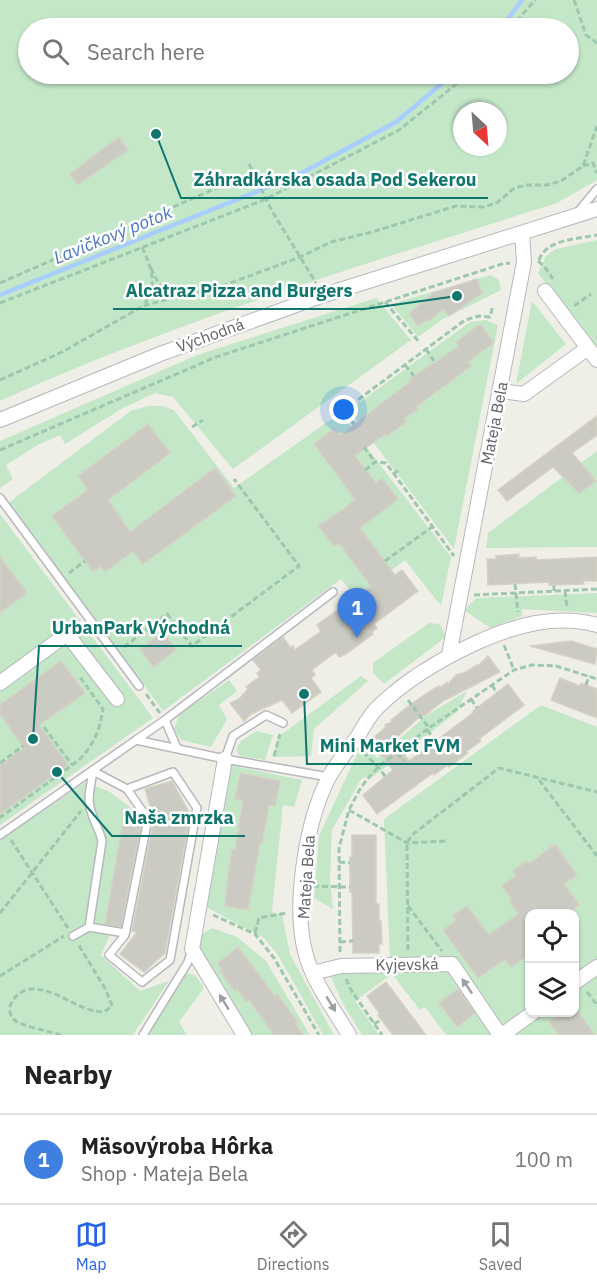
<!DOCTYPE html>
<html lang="en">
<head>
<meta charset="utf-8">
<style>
	body { margin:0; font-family:"IBM Plex Sans",sans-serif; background:#f6f6f6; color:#222 }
	.controls { position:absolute; right:18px; bottom:18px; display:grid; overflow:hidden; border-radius:12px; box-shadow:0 2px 4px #0004 }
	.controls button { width:54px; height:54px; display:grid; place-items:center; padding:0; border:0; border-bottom:2px solid #e0e0e0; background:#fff; color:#222; font:30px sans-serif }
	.compass { position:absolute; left:453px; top:102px; width:54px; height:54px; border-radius:50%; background:#fff; box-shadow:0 2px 4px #0004; rotate:154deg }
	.you { position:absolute; left:344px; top:410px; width:21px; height:21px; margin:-15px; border:4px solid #fff; border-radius:50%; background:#1a73e8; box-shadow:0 0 0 9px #1a73e833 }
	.badge { display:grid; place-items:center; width:39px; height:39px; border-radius:50%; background:#2563eb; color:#fff; font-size:20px; font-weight:700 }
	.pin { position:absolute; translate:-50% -50px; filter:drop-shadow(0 2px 3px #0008) }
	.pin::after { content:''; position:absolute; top:32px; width:21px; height:18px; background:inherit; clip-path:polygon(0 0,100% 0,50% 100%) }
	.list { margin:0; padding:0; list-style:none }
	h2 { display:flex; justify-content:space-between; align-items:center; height:78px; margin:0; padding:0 24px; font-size:26px }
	h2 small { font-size:20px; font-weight:400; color:#767676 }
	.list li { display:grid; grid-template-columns:39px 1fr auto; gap:18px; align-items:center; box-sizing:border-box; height:90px; padding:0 24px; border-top:2px solid #e0e0e0 }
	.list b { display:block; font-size:22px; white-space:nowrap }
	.list p { margin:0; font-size:20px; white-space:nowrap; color:#767676 }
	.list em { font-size:20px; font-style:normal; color:#767676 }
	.icon { flex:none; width:33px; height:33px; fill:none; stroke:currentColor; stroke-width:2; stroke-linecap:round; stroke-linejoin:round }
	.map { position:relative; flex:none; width:597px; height:1035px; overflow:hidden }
	.search { position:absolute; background:#fff; box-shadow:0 2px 4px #0004; left:18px; right:18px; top:18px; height:66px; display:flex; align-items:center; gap:15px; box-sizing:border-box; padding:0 21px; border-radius:33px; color:#767676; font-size:22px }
	.sheet { height:168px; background:#fff }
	nav { display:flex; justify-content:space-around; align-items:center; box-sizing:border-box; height:84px; border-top:2px solid #e0e0e0; background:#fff; font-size:16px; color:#767676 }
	nav a { display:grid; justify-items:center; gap:3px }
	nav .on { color:#2563eb }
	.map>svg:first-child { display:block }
	.green { fill:#c4e7c8; fill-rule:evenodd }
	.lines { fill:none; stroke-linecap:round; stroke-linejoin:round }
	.stream { stroke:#a8cefe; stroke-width:4.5 }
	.building { fill:#cbcac3; stroke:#d5d2c5; stroke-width:1.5 }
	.lane-casing { stroke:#b7b8bd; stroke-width:10 }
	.street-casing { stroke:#b7b8bd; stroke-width:16 }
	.path { stroke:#9dc8ae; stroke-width:3; stroke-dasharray:6 3; stroke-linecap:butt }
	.lane { stroke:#fff; stroke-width:7 }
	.street { stroke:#fff; stroke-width:14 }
	.oneway { fill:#9ea0a4 }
	.labels { text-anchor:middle; stroke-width:5; stroke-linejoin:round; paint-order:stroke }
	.street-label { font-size:16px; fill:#5e6167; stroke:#fff }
	.water-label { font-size:18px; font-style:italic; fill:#4975c4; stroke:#fff }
	.leader { fill:none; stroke:#0f766e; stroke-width:2 }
	.callout-dot { fill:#0f766e; stroke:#fff; stroke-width:2 }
	.callout-label { font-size:18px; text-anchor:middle; font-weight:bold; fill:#0f766e; stroke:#fff; stroke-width:5; stroke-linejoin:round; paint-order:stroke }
</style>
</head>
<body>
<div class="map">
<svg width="597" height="1035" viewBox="0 0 597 1035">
	<rect width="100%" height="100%" fill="#f0efe7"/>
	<path class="green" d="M0 0H597V180L557 203C369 263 180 319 0 401ZM28 28H568V74H28ZM462 111H498V147H462Z
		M597 240V352L538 273 546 256 556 249Z
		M490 275 499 280 501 290 443 319 418 337 391 304Z
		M376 298 411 340 233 469 173 397 155 393 123 408 65 444 60 435 38 445 6 465 13 479 0 488V441L197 355Z
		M532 301 566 344 516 384Z
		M486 320 498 325 454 549 349 410 470 322Z
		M149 406H162L174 410 234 488 340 413 451 557 441 606 405 560 356 597 341 579 163 711 8 503 132 410Z
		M597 451V547L486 548 488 533Z
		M0 514 153 718 0 825Z
		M597 593V613L522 609V616L490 628 464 610 476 598Z
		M429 623 440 624 446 637 384 684 373 673V663Z
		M361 676 368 681 314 729 311 756 273 757 278 737Z
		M229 680 237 691 219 705 227 719 211 747 181 740 174 729 179 715Z
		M467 691 457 712 374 776 362 778 332 830 330 878 333 909 314 898 319 836 363 741 377 758 427 715Z
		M541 705 597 727V1035H446L425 1007 420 1010 392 974 355 1001 379 1035H362L343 1004 331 977 339 971 390 960 384 819ZM530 914H574V1012H530Z
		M256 731 273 735 265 760 240 756 236 750 240 742Z
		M230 765 302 780 294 807 283 805 272 912 280 914 281 910 290 954 334 1035H323L278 955 264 938 204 906Z
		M86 782 110 792 131 808 109 937 101 955 140 991 169 981 133 1035H0V840Z
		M212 928 237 937 266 961 310 1035H250L196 950 199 936Z
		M186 973 195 975 204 988 179 1022 187 1035H147Z"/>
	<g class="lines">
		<path class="stream" d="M501 28 522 0
			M0 295 298 175 396 122 453 74"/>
	</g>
	<path class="building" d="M119 137 128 150 77 185 70 174Z
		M477 279 482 293 449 316 443 309 429 321 428 319 418 326 409 314 433 293Z
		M480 324 494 342 468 362 471 366 416 407 418 409 404 419 406 422 387 436 385 434 355 456 376 483 382 478 398 499 360 528 395 575 402 570 418 591 374 624 377 628 372 632 373 634 346 654 339 657 336 652 312 670 315 675 311 678 321 692 292 713 282 700 251 714 244 721 230 703 239 699 248 689 246 687 259 677 257 673 261 670 253 660 283 637 291 648 293 646 295 650 321 631 317 625 371 586 339 543 334 546 318 526 344 509 355 499 314 444 335 428 340 435 411 381 410 379 459 346 456 342Z
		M597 416V435L572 453 596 481 579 493 553 467 507 501 498 490Z
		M148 424 170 453 108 500 130 532 215 468 236 496 143 564 133 551 105 572 101 566 93 572 52 516 88 490 78 476Z
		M519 554V558L536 557V560L597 557V581H583L584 584 549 585V582L488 585 487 559H496V556Z
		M0 557 27 593 0 613Z
		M163 632 176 650 153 667 140 649Z
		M571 641 597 649 595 664 530 646Z
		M488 656 500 672 443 701 424 716 423 715 416 720 396 738 394 741 409 761 474 712 473 711 508 684 524 705 479 739 481 741 467 751 468 753 449 767 448 765 434 775 433 773 377 814 363 795 393 770 370 740 386 727 385 725 392 722 391 720 411 704 435 688 440 686 441 687 447 682 448 684 456 675 466 672 477 665 478 666Z
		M61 661 85 693 39 725 68 765 0 814V765L24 748 0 714V705Z
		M560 678 580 686 581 683 597 689V718L551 700Z
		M240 773 280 781 275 806 269 805 262 843H260L248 910 225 906 229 867 232 850H235L243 800 235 799Z
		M172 781 190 814 165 953 144 972 120 954 137 932 132 931 154 820 145 789Z
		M125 812 138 814 142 820 121 927 105 924Z
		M352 835H376V904H379V920L381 921 382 944H379V953H353L352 892H350V857H352Z
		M555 844 577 875 564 884 579 905 567 914H530V954L511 967 505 959 478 978 443 930 456 920 453 916 467 906 489 935 518 914 510 901 512 899 502 886 516 875 513 871 527 861 529 864Z
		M238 947 275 996 277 994 298 1022 295 1024 304 1035H274L249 1000 246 1002 237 989 234 991 220 971 222 970 218 963Z
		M386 982 426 1035H393L378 1015 380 1014 367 996Z
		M458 989 475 1013 457 1027 439 1003Z
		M562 1012H578L595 1035H559L549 1022Z"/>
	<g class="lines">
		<g class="lane-casing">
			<path id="lane" d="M578 212 597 189
				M0 498 139 686
				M165 720 333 592
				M136 740 165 720 177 748
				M225 759 329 777
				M93 771 127 789 173 772 197 808 170 960 142 982 109 955 125 935 148 819 127 789
				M0 835 136 740 225 759 233 736 266 715 283 723
				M89 927 125 933
				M73 936 89 927 102 841C100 831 95 824 92 814 86 800 91 785 93 771
				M143 1035 188 962 192 949"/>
		</g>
		<g class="street-casing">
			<path id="street" d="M545 291 597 360
				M500 391 524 394 588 348
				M0 420 160 354 324 295 597 209
				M449 655 524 262 522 234
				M0 683 67 634 117 699
				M225 759 192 949 244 1035
				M313 973 341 966 452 964 500 1035
				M574 983 597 967
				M349 1035C335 1011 313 982 306 955 292 907 306 821 329 777 337 763 348 749 358 736 364 726 370 714 379 706 407 679 443 658 478 642 516 625 555 614 597 625
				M502 1035 534 1012"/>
		</g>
		<path class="path" d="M574 0 586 35 597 43
			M511 28 535 0
			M249 164 272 211 316 283
			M583 166 593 163 597 173
			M142 247C152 269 158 284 144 305
			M539 260C546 239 578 239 597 235
			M538 261 544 266 553 279
			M151 268 159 284 175 297
			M0 283 253 172
			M385 302 420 343
			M0 303 266 199 399 130 469 74
			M574 306 591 294
			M426 349 434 361
			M405 365 414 376
			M0 380 62 352 143 306 175 297 209 291 300 257 331 242 372 232 456 206 484 207 498 202 513 189 525 185H547L561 181 583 166 597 126
			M354 424 343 411 465 320 479 316 490 317 493 305
			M192 427 203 420
			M364 447 375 462
			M0 450 216 357 502 264 510 263
			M365 470 375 462 386 463 454 556
			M393 474 400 469
			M385 561 432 527
			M69 573 85 561
			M515 584 518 612
			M554 585V591
			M565 591 567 607
			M474 595 597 589
			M504 645 514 670
			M124 647 167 614 192 646 299 566 234 479
			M492 685 497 693
			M586 685 589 676
			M146 694 160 713
			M471 699 477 708
			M408 700 429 728
			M44 727 72 765
			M427 730 436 741
			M363 752 378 767 385 776
			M397 753 404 761
			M274 756 280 734
			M0 763 23 746
			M539 780 597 856
			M349 810 407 843 447 841
			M0 815 1 817 79 760C94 745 100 729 103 709L80 677
			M11 840 68 928
			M339 862 350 863
			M313 886 350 887
			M408 906 442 951
			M0 913 81 811
			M213 915 255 934 274 958 319 1035
			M255 933 259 918 287 913
			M340 942 353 941
			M408 950 407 843 412 835 499 768 597 792
			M340 952 339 848 349 810 361 787 378 767 429 728 514 670 532 665 556 666 597 679
			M0 976 64 936
			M346 979 351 990 382 1035
			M587 992 597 1005
			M374 1024 381 1020
			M61 1035C52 1032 22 1026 16 1021 0 1009 18 988 33 989 58 989 77 1011 104 1012L112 1006 106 990 78 944"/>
		<use href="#lane" class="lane"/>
		<use href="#street" class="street"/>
	</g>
	<defs><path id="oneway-solid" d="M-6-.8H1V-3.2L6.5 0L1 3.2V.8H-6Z" transform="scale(1.5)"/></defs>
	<g class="oneway">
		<use href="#oneway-solid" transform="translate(467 986) rotate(-124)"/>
		<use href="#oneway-solid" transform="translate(224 1002) rotate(-122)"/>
		<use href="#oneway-solid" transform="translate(331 1004) rotate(59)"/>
	</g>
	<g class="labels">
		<g class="street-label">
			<text transform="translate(210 335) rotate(-20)" y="6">Východná</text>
			<text transform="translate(494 423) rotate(-79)" y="6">Mateja Bela</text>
			<text transform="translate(306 877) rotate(-86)" y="6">Mateja Bela</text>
			<text transform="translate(407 964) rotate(-1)" y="6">Kyjevská</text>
		</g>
		<g class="water-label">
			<text transform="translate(113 235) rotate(-22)" y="6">Lavičkový potok</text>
		</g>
	</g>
	<path class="leader" d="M156 134L181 198H488M457 296L365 309H113M33 739L39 646H242M304 694L307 764H472M57 772L112 836H245"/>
	<g class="callout-dot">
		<circle cx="156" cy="134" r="6"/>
		<circle cx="457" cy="296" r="6"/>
		<circle cx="33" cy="739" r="6"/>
		<circle cx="304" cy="694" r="6"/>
		<circle cx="57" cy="772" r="6"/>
	</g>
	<g class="callout-label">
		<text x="335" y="186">Záhradkárska osada Pod Sekerou</text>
		<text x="239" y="297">Alcatraz Pizza and Burgers</text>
		<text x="141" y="634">UrbanPark Východná</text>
		<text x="390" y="752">Mini Market FVM</text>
		<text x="179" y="824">Naša zmrzka</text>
	</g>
</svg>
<div class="controls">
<button><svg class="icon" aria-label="locate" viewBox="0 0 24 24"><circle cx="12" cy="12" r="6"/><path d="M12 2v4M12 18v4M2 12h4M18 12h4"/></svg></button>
<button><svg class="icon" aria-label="layers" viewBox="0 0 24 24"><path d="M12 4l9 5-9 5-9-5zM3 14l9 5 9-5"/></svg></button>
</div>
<svg class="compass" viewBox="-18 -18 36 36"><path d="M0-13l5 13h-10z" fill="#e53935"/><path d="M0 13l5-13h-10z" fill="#767676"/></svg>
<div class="you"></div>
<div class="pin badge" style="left:357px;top:638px;background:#3f7fe0">1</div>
<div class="search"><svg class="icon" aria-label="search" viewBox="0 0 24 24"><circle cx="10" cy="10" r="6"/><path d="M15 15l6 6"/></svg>Search here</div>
</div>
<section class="sheet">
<h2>Nearby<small></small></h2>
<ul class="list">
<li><span class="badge" style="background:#3f7fe0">1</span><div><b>Mäsovýroba Hôrka</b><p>Shop · Mateja Bela</p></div><em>100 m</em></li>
</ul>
</section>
<nav>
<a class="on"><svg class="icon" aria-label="map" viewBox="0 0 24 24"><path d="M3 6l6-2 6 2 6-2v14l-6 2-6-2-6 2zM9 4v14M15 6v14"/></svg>Map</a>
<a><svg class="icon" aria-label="directions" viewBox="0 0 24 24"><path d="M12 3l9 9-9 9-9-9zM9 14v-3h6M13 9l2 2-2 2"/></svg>Directions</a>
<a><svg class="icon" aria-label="saved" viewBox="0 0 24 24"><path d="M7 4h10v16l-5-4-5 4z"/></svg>Saved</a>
</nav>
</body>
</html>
